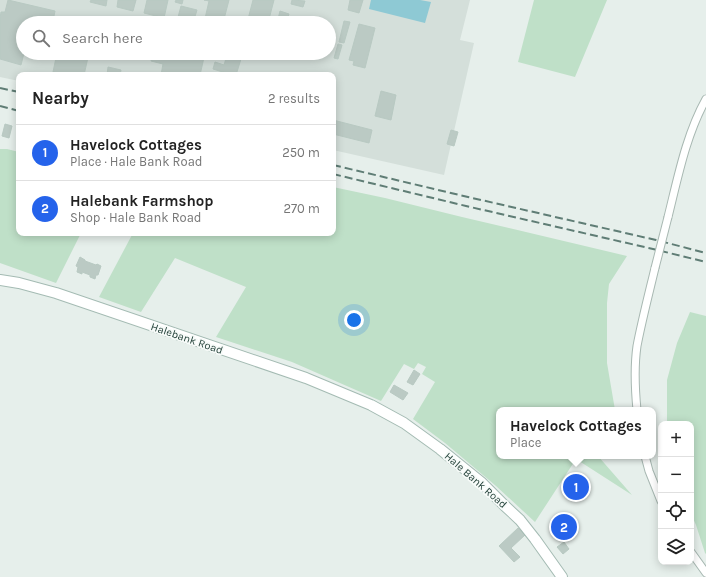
<!DOCTYPE html>
<html lang="en">
<head>
<meta charset="utf-8">
<style>
	body { margin:0; font-family:Karla,sans-serif; background:#f2f2f2; color:#222 }
	.controls { position:absolute; right:12px; bottom:12px; display:grid; overflow:hidden; border-radius:8px; box-shadow:0 2px 10px #0003 }
	.controls button { width:36px; height:36px; display:grid; place-items:center; padding:0; border:0; border-bottom:1px solid #e0e0e0; background:#fff; color:#222; font:20px sans-serif }
	.you { position:absolute; left:354px; top:320px; width:14px; height:14px; margin:-10px; border:3px solid #fff; border-radius:50%; background:#1a73e8; box-shadow:0 0 0 6px #1a73e833 }
	.badge { display:grid; place-items:center; width:26px; height:26px; border-radius:50%; background:#2563eb; color:#fff; font-size:13px; font-weight:700 }
	.pin { position:absolute; translate:-50% -50%; border:2px solid #fff; box-shadow:0 1px 4px #0006 }
	.popup { position:absolute; left:496px; top:407px; width:160px; height:52px; box-sizing:border-box; display:grid; place-content:center; border-radius:8px; background:#fff; filter:drop-shadow(0 1px 3px #0005); font-size:13px; white-space:nowrap; color:#767676 }
	.popup b { font-size:15px; color:#222 }
	.popup::after { content:''; position:absolute; left:50%; top:100%; margin-left:-8px; border:8px solid transparent; border-top-color:#fff }
	.list { margin:0; padding:0; list-style:none }
	h2 { display:flex; justify-content:space-between; align-items:center; height:52px; margin:0; padding:0 16px; font-size:17px }
	h2 small { font-size:13px; font-weight:400; color:#767676 }
	.list li { display:grid; grid-template-columns:26px 1fr auto; gap:12px; align-items:center; box-sizing:border-box; height:56px; padding:0 16px; border-top:1px solid #e0e0e0 }
	.list b { display:block; font-size:15px; white-space:nowrap }
	.list p { margin:0; font-size:13px; white-space:nowrap; color:#767676 }
	.list em { font-size:13px; font-style:normal; color:#767676 }
	.icon { flex:none; width:22px; height:22px; fill:none; stroke:currentColor; stroke-width:2; stroke-linecap:round; stroke-linejoin:round }
	.map { position:relative; flex:none; width:706px; height:577px; overflow:hidden }
	.search { position:absolute; background:#fff; box-shadow:0 2px 10px #0003; left:16px; top:16px; width:320px; height:44px; display:flex; align-items:center; gap:10px; box-sizing:border-box; padding:0 14px; border-radius:22px; color:#767676; font-size:15px }
	.panel { position:absolute; background:#fff; box-shadow:0 2px 10px #0003; left:16px; top:72px; width:320px; height:164px; border-radius:8px }
	.map>svg:first-child { display:block }
	.built { fill:#d4dfda; fill-rule:evenodd }
	.green { fill:#bfe0c8 }
	.water { fill:#8ec9d4 }
	.building { fill:#bbcac4; stroke:#b8c9c2 }
	.lines { fill:none; stroke-linecap:round; stroke-linejoin:round }
	.street-casing { stroke:#a8b8b2; stroke-width:9 }
	.secondary-casing { stroke:#a4bbb3; stroke-width:12 }
	.street { stroke:#fff; stroke-width:7 }
	.secondary { stroke:#fff; stroke-width:10 }
	.rail { stroke:#5f7d75; stroke-width:2; stroke-dasharray:8 4; stroke-linecap:butt }
	.street-bridge-casing { stroke:#a8b8b2; stroke-width:9; stroke-linecap:butt }
	.street-bridge { stroke:#fff; stroke-width:7 }
	.labels { text-anchor:middle; stroke-width:3.5; stroke-linejoin:round; paint-order:stroke }
	.street-label { font-size:11px; fill:#24423a; stroke:#f7fbf9 }
</style>
</head>
<body>
<div class="map">
<svg width="706" height="577" viewBox="0 0 706 577">
	<rect width="100%" height="100%" fill="#e6efeb"/>
	<path class="built" d="M0 0H470L460 40 474 43 444 175 333 150V75H19V81L0 77ZM23 23H329V53H23Z"/>
	<path class="green" d="M534 0H607L575 77 518 62Z
		M0 149H7L19 152V233H81L56 283 0 263Z
		M333 187 385 198 462 217 627 256 609 284 607 303V363L615 410H499V456H598L632 495 576 459 535 522 496 486 445 443 413 419 435 382 422 374 426 367 418 363 414 369 404 364 381 401 292 362 216 337 246 287 175 258 141 312 99 297 133 233H333Z
		M690 312 706 316V554L705 553 696 525 691 514V424H667V380L677 343Z"/>
	<path class="water" d="M371 0H420L431 2 425 23 369 9Z"/>
	<path class="building" d="M8 0 55 11 53 21 32 16 31 23H23L24 53 21 65 0 59V18L1 12H5Z
		M91 0H107L106 6 90 2Z
		M118 0H136L133 11 117 7Z
		M147 0H168L164 18 144 13Z
		M176 0H183L182 4 175 2Z
		M204 0H229L223 23H204L209 1Z
		M253 0H274L268 23H247Z
		M292 0 305 1 303 7 291 4Z
		M350 0H363L359 13 348 10Z
		M181 6 197 10 193 23H184L177 21Z
		M280 11 289 14 286 23H277Z
		M114 19 123 21 122 23H113Z
		M344 21 350 22 344 43 339 42Z
		M359 24 375 28 365 68 353 65 354 61 349 60Z
		M338 44 342 45 338 59 334 58Z
		M57 53H89L84 75H64L53 72Z
		M104 53H123L122 57Z
		M153 53H205L200 75H161L163 64 151 61Z
		M227 55 241 59 236 75H225L226 73 213 69 215 62 224 65Z
		M108 67 121 70 120 75H107Z
		M381 91 396 95 391 120 375 116Z
		M333 120 372 130 369 143 333 134Z
		M5 124 12 126 9 138 2 136Z
		M451 130 458 132 454 146 447 144Z
		M80 257 85 260V261L96 265 97 264 101 266 98 275H96L95 279 90 277V275L82 272V274L77 272 78 267 76 266Z
		M414 370 420 374 413 385 407 382Z
		M394 385 408 393 403 400 390 392Z
		M569 476 589 488 583 497 564 486Z
		M559 519 573 532 565 540 561 536 565 532 555 523Z
		M518 528 525 535 511 548 520 557 514 562 499 546Z
		M564 542 569 549 563 554 557 547Z"/>
	<g class="lines">
		<g class="street-casing">
			<path id="street" d="M668 217C678 177 686 135 706 99
				M637 410C635 389 634 367 637 346 642 320 649 293 655 268
				M645 456 649 471 661 501
				M691 552 706 573"/>
		</g>
		<g class="secondary-casing">
			<path id="secondary" d="M0 280 19 283 56 293 306 378 371 405 404 423 440 449 482 483 505 506 520 520 535 539 562 577"/>
		</g>
		<use href="#street" class="street"/>
		<use href="#secondary" class="secondary"/>
		<path class="rail" d="M0 88 19 92
			M0 106 19 111
			M333 165 468 197 656 240 706 253
			M333 174 466 206 653 249 706 262"/>
		<g class="street-bridge-casing">
			<path id="street-bridge" d="M655 268 668 217"/>
		</g>
		<use href="#street-bridge" class="street-bridge"/>
	</g>
	<g class="labels">
		<g class="street-label">
			<text transform="translate(187 338) rotate(19)" y="4">Halebank Road</text>
			<text transform="translate(476 480) rotate(41)" y="4">Hale Bank Road</text>
		</g>
	</g>
</svg>
<div class="controls">
<button>+</button>
<button>−</button>
<button><svg class="icon" aria-label="locate" viewBox="0 0 24 24"><circle cx="12" cy="12" r="6"/><path d="M12 2v4M12 18v4M2 12h4M18 12h4"/></svg></button>
<button><svg class="icon" aria-label="layers" viewBox="0 0 24 24"><path d="M12 4l9 5-9 5-9-5zM3 14l9 5 9-5"/></svg></button>
</div>
<div class="you"></div>
<div class="pin badge" style="left:576px;top:487px">1</div>
<div class="popup"><b>Havelock Cottages</b>Place</div>
<div class="pin badge" style="left:564px;top:527px">2</div>
<div class="search"><svg class="icon" aria-label="search" viewBox="0 0 24 24"><circle cx="10" cy="10" r="6"/><path d="M15 15l6 6"/></svg>Search here</div>
<section class="panel">
<h2>Nearby<small>2 results</small></h2>
<ul class="list">
<li><span class="badge">1</span><div><b>Havelock Cottages</b><p>Place · Hale Bank Road</p></div><em>250 m</em></li>
<li><span class="badge">2</span><div><b>Halebank Farmshop</b><p>Shop · Hale Bank Road</p></div><em>270 m</em></li>
</ul>
</section>
</div>
</body>
</html>
